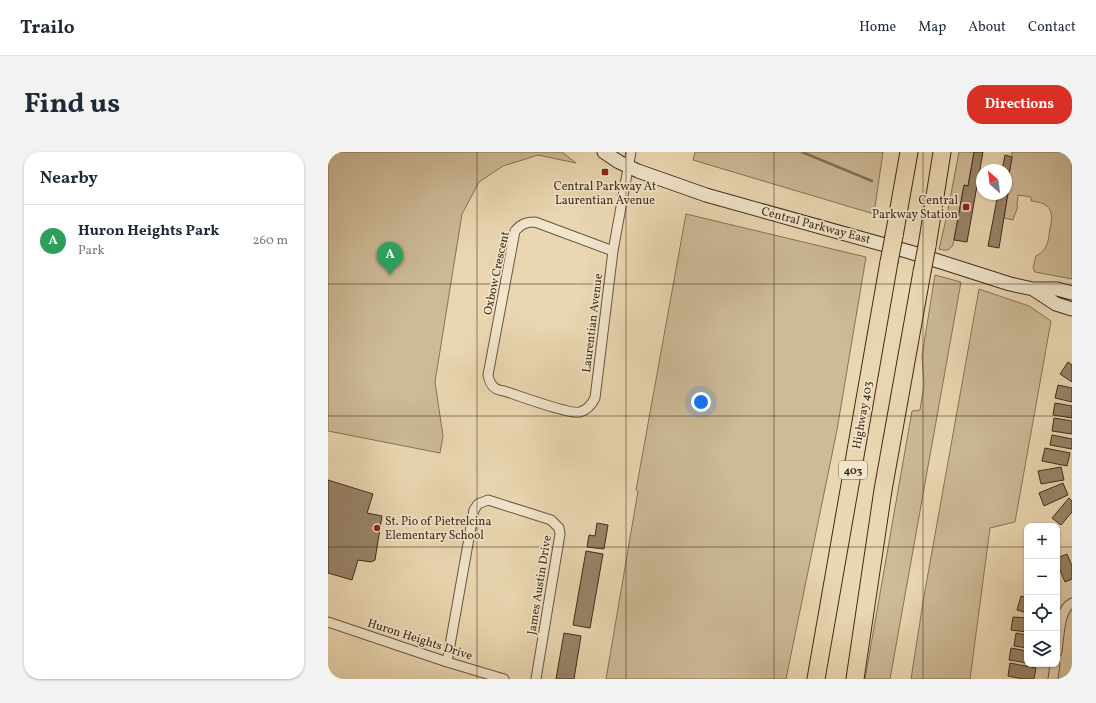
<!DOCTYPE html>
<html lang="en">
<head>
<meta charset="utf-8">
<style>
	body { margin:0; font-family:Vollkorn,serif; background:#f2f2f3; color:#1f2937 }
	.controls { position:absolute; right:12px; bottom:12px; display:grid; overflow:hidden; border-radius:8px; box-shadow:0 1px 3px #0004 }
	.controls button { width:36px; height:36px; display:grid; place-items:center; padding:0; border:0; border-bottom:1px solid #e0e1e3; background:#fff; color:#1f2937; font:20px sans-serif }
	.compass { position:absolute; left:648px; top:12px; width:36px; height:36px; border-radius:50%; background:#fff; box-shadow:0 1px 3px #0004; rotate:332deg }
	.you { position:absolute; left:373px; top:250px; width:14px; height:14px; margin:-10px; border:3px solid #fff; border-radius:50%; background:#1a73e8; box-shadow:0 0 0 6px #1a73e833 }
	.badge { display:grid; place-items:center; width:26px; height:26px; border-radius:50%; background:#d93025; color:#fff; font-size:13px; font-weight:700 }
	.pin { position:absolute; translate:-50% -33px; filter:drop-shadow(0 1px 2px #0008) }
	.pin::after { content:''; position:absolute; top:21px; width:14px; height:12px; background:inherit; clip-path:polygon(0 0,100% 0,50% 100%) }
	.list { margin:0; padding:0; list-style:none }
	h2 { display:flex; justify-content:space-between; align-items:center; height:52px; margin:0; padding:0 16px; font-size:17px }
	h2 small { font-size:13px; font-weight:400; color:#747a83 }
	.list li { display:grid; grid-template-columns:26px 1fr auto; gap:12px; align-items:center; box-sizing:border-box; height:72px; padding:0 16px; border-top:1px solid #e0e1e3 }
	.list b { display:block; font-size:15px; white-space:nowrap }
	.list p { margin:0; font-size:13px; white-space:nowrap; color:#747a83 }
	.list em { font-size:13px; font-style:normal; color:#747a83 }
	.icon { flex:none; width:22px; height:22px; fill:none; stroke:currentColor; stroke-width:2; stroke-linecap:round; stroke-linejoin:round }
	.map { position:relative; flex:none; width:744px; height:527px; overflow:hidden; border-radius:16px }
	header { display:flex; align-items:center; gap:24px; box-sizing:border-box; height:56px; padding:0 20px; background:#fff; border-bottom:1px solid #e0e1e3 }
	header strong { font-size:19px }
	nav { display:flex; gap:22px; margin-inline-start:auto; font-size:14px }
	.intro { display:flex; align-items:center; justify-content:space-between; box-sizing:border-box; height:96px; padding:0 24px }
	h1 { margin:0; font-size:28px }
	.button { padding:10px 18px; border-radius:16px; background:#d93025; color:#fff; font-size:14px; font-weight:700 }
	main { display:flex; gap:24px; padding:0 24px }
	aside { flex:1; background:#fff; border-radius:16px; box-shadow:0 1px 3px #0004 }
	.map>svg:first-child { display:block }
	.green { fill:#cdba97; stroke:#867258 }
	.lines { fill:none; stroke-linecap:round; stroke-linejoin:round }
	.stream { stroke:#836f56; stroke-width:2.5 }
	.building { fill:#988469; stroke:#402b1a }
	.street-casing { stroke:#6a5640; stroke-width:11 }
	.secondary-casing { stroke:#402b1a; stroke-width:15 }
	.highway-casing { stroke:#402b1a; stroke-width:19 }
	.street { stroke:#f1e5cc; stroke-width:9 }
	.secondary { stroke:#f1e5cc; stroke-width:13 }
	.highway { stroke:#ead7b1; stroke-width:17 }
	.highway-bridge-casing { stroke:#402b1a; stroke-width:19; stroke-linecap:butt }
	.highway-bridge { stroke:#ead7b1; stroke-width:17 }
	.grid { fill:none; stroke:#402b1a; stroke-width:1; stroke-opacity:0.55 }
	.poi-dot { fill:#8f2418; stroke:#f1e5cc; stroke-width:1.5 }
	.labels { text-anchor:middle; stroke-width:3.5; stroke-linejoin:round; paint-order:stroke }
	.shield { fill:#f1e5cc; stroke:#75634f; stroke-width:1 }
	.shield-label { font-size:11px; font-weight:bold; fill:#402b1a }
	.poi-label { font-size:12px; fill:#402b1a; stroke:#f1e5cc }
	.street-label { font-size:12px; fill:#402b1a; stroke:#f1e5cc }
</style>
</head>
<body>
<header>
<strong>Trailo</strong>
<nav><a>Home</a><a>Map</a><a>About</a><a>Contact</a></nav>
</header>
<div class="intro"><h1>Find us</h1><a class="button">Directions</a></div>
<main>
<aside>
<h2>Nearby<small></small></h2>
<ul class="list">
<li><span class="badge" style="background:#2e9e5b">A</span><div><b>Huron Heights Park</b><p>Park</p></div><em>260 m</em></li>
</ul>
</aside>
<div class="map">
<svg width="744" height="527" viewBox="0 0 744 527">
	<rect width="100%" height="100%" fill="#ead7b1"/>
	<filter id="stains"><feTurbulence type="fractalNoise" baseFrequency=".005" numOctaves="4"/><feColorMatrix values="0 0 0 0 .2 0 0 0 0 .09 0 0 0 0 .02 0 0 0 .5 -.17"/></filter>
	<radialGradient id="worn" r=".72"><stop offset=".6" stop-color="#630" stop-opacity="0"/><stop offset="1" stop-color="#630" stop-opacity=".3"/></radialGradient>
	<path class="green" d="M0 0H234L248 11 210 3 175 14 151 30 134 62 107 230 115 284 112 301 0 279Z
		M367 0H555L546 62 365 8Z
		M631 0H646L640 34 636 33 625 93C621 99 618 99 611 97L619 63Z
		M684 0H744V127L707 120 705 116 708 104C720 98 720 90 722 77 726 59 723 51 703 49V45L690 43 689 54 690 55 687 62 685 68 676 66 680 41 678 40 684 5Z
		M358 62 538 105 509 278 458 527H278L310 339 308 338Z
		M607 123 633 130 562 527H537L584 259 592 258 596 233 594 204Z
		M651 137 701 154 723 169 687 370 662 376 642 527H583L596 444Z"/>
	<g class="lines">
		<path class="stream" d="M474 0 544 29"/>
	</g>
	<path class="building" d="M646 0H655L639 90 626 88 636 33 640 34Z
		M677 3 684 5 678 40V18H674Z
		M678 41H680L671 96 660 94 670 42H678Z
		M740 210 744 213V230L732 222Z
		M730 233 744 236V250L727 246Z
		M727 251 744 254V266L725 263Z
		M726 266 744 269V282L724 279Z
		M724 283 744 287V297L722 293Z
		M717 296 742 301 739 314 714 309Z
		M733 315 736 328 713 332 710 319Z
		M0 328 45 342 39 361 54 364 47 408 43 410 30 408 24 428 0 421Z
		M735 331 740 343 716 354 711 341Z
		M741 346 744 349V360L733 373 724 366Z
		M269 371 280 373 276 397 259 395 261 383 267 384Z
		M258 399 275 402 262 476 245 473Z
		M739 402 744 414V427L737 430 729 411V406Z
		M693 444 699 446V461L689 458Z
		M685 465 699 466V480L683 478Z
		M236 481 253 484 246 527H228Z
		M688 481 699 483V496L686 494Z
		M683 496 699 499V511L681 508Z
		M682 511 708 516 706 527H695L680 524Z"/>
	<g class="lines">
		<g class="street-casing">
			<path id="street" d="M285 99 207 70C198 70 193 72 187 79L160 223C162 233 166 238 176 239 189 243 242 263 252 260 259 258 264 252 267 246L285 99 303 0
				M0 470 119 510 176 527
				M729 500C731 487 731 457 744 451
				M119 510 146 358 150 352 160 348 223 368 231 376 232 382 208 527
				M725 527 727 512"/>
		</g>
		<g class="secondary-casing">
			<path id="secondary" d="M276 0 291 10 310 19 378 43 582 100 682 132 705 137H729L744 141
				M705 137 728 152 744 157"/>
		</g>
		<g class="highway-casing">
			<path id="highway" d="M566 84 581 0
				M599 94 614 0
				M488 527 561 110
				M527 527 555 338 594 120"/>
		</g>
		<use href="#street" class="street"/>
		<use href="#secondary" class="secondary"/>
		<use href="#highway" class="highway"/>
		<g class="highway-bridge-casing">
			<path id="highway-bridge" d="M561 110 566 84
				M594 120 599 94"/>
		</g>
		<use href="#highway-bridge" class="highway-bridge"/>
	</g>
	<path class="grid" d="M149 0V527M298 0V527M446 0V527M595 0V527M0 132H744M0 264H744M0 395H699M729 395H744"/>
	<g class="poi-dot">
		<rect x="273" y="16" width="8" height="8" rx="2"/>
		<rect x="634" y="51" width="8" height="8" rx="2"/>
		<circle cx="49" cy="376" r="4"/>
	</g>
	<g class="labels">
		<rect class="shield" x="511" y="309" width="28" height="18" rx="3"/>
		<g class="shield-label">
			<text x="525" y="322">403</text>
		</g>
		<g class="poi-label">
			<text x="277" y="38">Central Parkway At<tspan x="277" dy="14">Laurentian Avenue</tspan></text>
			<text x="630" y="52" text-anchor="end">Central<tspan x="630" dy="14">Parkway Station</tspan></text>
			<text x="57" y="373" text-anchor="start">St. Pio of Pietrelcina<tspan x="57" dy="14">Elementary School</tspan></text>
		</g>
		<g class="street-label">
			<text transform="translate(488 73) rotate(15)" y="4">Central Parkway East</text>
			<text transform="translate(168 121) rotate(-78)" y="4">Oxbow Crescent</text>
			<text transform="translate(264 171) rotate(-83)" y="4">Laurentian Avenue</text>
			<text transform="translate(534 263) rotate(-80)" y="4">Highway 403</text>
			<text transform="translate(211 433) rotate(-81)" y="4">James Austin Drive</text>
			<text transform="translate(92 487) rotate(18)" y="4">Huron Heights Drive</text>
		</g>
	</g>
	<rect width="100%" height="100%" filter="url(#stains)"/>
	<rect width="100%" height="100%" fill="url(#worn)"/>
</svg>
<div class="controls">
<button>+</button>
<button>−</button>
<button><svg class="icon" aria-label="locate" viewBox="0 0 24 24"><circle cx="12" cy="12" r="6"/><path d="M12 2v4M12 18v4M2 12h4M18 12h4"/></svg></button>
<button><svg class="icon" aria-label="layers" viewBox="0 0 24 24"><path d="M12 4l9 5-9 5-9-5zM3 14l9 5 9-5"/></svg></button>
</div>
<svg class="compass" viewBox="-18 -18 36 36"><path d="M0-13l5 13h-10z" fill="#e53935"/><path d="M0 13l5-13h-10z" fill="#747a83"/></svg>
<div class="you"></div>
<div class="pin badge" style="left:62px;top:123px;background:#2e9e5b">A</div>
</div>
</main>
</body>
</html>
